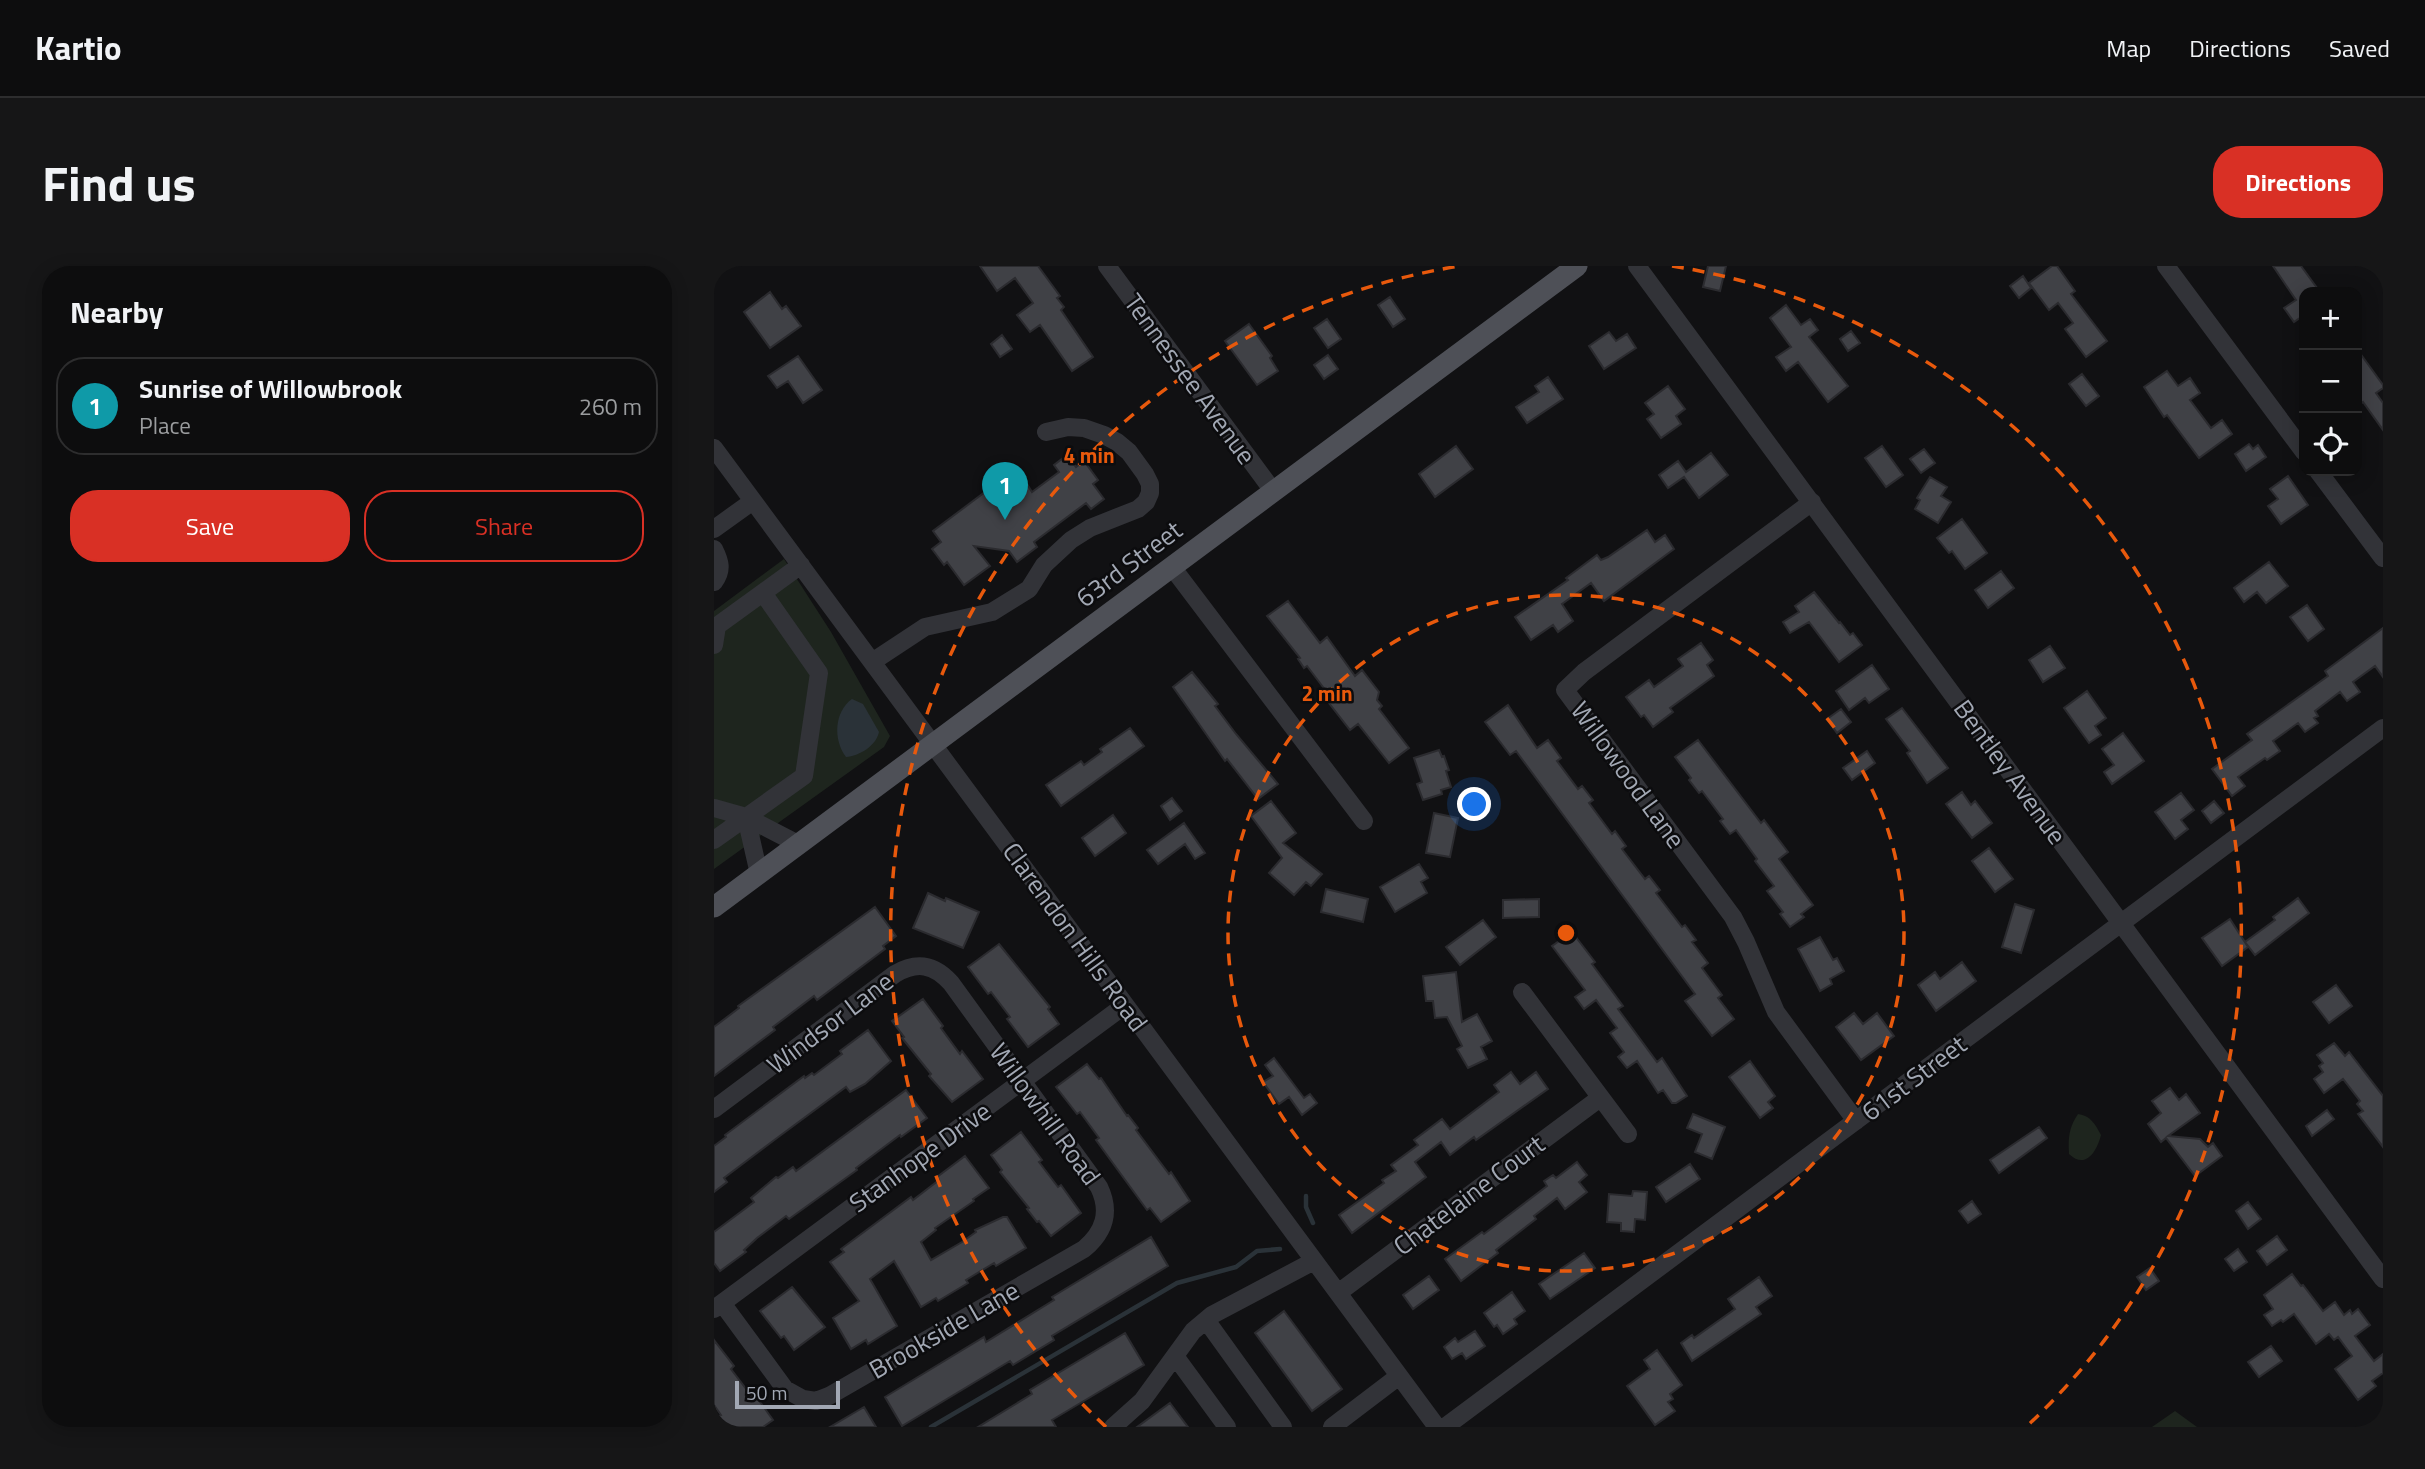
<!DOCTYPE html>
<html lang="en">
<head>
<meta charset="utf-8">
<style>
	body { margin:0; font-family:"Titillium Web",sans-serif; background:#161617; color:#f1f3f6 }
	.controls { position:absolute; right:21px; top:21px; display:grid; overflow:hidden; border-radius:14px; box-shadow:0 4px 18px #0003 }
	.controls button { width:63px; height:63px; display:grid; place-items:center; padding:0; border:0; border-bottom:2px solid #2d2d2e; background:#0d0d0e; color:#f1f3f6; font:35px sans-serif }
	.scale { position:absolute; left:21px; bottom:18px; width:105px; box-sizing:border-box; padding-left:7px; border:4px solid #a2a8b4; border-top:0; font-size:19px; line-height:24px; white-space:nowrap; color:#a2a8b4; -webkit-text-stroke:5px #0c0c0e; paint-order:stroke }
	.you { position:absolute; left:761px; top:539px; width:24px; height:24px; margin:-18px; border:5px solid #fff; border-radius:50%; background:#1a73e8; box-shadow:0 0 0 10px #1a73e833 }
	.badge { display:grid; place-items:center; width:46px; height:46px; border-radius:50%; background:#d93025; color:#fff; font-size:23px; font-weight:700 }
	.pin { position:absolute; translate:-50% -58px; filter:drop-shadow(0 2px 4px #0008) }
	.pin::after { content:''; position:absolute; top:37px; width:24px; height:21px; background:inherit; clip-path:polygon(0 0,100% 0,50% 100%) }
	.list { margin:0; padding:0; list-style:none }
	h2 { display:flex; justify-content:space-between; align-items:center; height:91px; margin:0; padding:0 28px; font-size:30px }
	h2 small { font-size:23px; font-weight:400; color:#9a9c9e }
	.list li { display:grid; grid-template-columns:46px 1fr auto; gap:21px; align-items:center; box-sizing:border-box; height:98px; margin:0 14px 14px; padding:0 14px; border:2px solid #2d2d2e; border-radius:28px }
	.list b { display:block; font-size:26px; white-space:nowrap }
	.list p { margin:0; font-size:23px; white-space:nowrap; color:#9a9c9e }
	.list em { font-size:23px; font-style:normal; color:#9a9c9e }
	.actions { display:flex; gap:14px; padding:21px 28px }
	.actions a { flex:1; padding:16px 0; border:2px solid #d93025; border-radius:28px; text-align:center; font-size:24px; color:#d93025 }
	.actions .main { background:#d93025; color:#fff }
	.icon { flex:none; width:38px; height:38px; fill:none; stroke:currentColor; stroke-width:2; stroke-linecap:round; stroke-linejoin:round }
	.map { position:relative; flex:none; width:1669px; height:1161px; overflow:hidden; border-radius:28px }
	header { display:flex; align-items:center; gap:42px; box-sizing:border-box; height:98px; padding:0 35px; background:#0d0d0e; border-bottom:2px solid #2d2d2e }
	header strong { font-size:33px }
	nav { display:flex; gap:38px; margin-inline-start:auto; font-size:24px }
	.intro { display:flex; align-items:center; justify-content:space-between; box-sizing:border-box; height:168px; padding:0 42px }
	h1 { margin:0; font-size:49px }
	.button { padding:18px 32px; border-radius:28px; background:#d93025; color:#fff; font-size:24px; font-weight:700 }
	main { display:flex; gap:42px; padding:0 42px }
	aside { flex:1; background:#0d0d0e; border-radius:28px; box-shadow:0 4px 18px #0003 }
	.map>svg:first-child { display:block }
	.green { fill:#1e251e }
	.water { fill:#2a3238 }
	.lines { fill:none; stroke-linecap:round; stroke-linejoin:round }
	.stream { stroke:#2a3238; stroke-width:4.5 }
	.building { fill:#404146; stroke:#2b2b2f; stroke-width:2 }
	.minor { stroke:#323338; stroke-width:18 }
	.major { stroke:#4e5057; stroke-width:21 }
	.ring { fill:none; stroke:#e8590c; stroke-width:3.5; stroke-dasharray:12 9 }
	.labels { text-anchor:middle; stroke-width:5; stroke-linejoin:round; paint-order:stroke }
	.street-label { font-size:26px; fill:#a2a8b4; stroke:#0c0c0e }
	.centre { fill:#e8590c; stroke:#0c0c0e; stroke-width:3.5 }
	.ring-label { font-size:21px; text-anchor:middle; font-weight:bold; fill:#e8590c; stroke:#0c0c0e; stroke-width:5; stroke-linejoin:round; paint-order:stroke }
</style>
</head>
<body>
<header>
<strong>Kartio</strong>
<nav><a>Map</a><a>Directions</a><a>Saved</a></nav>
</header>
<div class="intro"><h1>Find us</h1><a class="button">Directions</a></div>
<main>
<aside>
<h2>Nearby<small></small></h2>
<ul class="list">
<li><span class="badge" style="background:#0f9aa8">1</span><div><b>Sunrise of Willowbrook</b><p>Place</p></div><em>260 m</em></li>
</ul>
<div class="actions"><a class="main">Save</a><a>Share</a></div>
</aside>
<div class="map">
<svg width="1669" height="1161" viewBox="0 0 1669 1161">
	<rect width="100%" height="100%" fill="#111113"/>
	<path class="green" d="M70 293 117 366 176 470 170 481 0 603V345Z
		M1364 848C1377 850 1381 858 1387 869 1383 885 1372 904 1355 888 1354 872 1355 861 1364 848Z
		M1461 1145 1483 1161H1438Z"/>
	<path class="water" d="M138 433 149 438 165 466C162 480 145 490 132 491 119 474 120 446 138 433Z"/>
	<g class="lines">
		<path class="stream" d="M592 930V941L599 957
			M217 1161 463 1017 522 1001 543 985 566 983"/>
	</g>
	<path class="building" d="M266 0H324L346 30 343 32 350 41 347 44 379 91 358 105 326 59 316 66 303 49 319 37 301 12 283 25Z
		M994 0H1012L1006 25 989 21Z
		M1338 0H1343L1361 25 1357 28 1393 75 1372 91 1351 63 1359 57 1344 37 1335 44 1315 17Z
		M1559 0H1587L1606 26H1590V49L1580 56 1570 42 1582 34Z
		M1309 10 1317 22 1305 32 1296 20Z
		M56 26 68 43 72 40 87 60 56 82 30 46Z
		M676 31 691 53 679 61 664 39Z
		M1072 39 1087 59 1096 53 1104 64 1095 71 1134 120 1114 136 1084 96 1072 105 1062 91 1077 81 1056 52Z
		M613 53 627 73 614 82 600 62Z
		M535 58 558 90 556 92 564 105 543 119 511 75Z
		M1137 65 1146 77 1134 85 1126 73Z
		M895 66 902 75 913 68 922 82 890 103 875 80Z
		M288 69 298 83 286 91 277 78Z
		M1643 83 1669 119V122L1662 127 1669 137V164L1649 136 1643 141Z
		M614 89 624 103 610 113 600 99Z
		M84 90 108 124 89 137 74 115 63 122 54 110Z
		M1453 105 1464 120 1476 112 1486 127 1476 134 1497 162 1508 154 1518 168 1485 192 1453 149 1450 151 1430 121Z
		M1368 108 1385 130 1372 140 1355 118Z
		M834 111 849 133 813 157 802 141 825 126 821 120Z
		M954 120 971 143 962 150 967 158 947 172 933 153 940 148 931 137Z
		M1535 178 1539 183 1544 179 1552 191 1532 205 1521 188Z
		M742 180 759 203 721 231 705 208Z
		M1168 180 1189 209 1172 221 1151 192Z
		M1210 183 1221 197 1207 207 1196 193Z
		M997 187 1014 209 985 232 970 211 954 222 945 209 964 195 972 206Z
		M353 189 362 201 370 195 384 214 379 218 390 233 377 243 372 237 320 276 323 281 303 296 295 285 260 280 276 300 250 319 233 296 230 299 218 283 227 276 219 265 287 214 298 229 313 218 318 226 345 206 340 199Z
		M1574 210 1594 239 1567 258 1554 240 1564 233 1556 223Z
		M1216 211 1233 221 1227 230 1237 236 1224 257 1201 243 1206 234 1203 232Z
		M1248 253 1273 287 1251 303 1238 285 1235 287 1223 272Z
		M933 264 941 276 951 269 960 283 890 335 877 317 848 338 859 355 844 366 839 359 817 374 801 351 854 314 852 312 883 289 887 294 894 291Z
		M1555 296 1574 320 1552 337 1543 326 1530 336 1520 322Z
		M1287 305 1300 322 1274 342 1261 324Z
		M1100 326 1125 357 1126 356 1136 369 1139 367 1148 379 1125 396 1095 356 1076 367 1069 356 1085 346 1081 340Z
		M574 335 606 377 613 371 641 410 648 404 665 426 663 434 668 440 665 443 695 482 675 497 644 458 636 464 611 432 615 429 593 400 590 402 584 393 586 392 553 350Z
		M1593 339 1610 363 1594 375 1576 351Z
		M1669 362V411L1661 400 1639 416 1646 426 1633 435 1626 426 1601 445 1604 450 1600 452 1604 457 1591 466 1584 457 1559 475 1566 485 1553 494 1551 492 1524 511 1531 520 1518 530 1498 503 1538 474 1533 468 1614 410 1611 405Z
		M987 377 999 394 993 399 1000 410 956 442 959 446 939 461 930 449 927 451 912 431 935 414 940 421 969 400 964 393Z
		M1336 380 1351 402 1329 416 1315 394Z
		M1158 399 1175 423 1155 437 1151 432 1135 444 1122 425Z
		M478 406 504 438 501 440 522 468 564 518 544 533 513 493 511 495 459 421Z
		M1373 425 1392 452 1381 460 1387 469 1375 477 1350 442Z
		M794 439 823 482 834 474 847 492 843 495 864 523 868 520 879 534 875 537 898 568 901 565 912 580 908 583 931 613 935 610 946 624 942 627 968 661 971 659 982 674 978 676 994 697 988 702 1008 729 1004 732 1020 753 998 770 971 735 981 728 802 485 796 489 771 456Z
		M1188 442 1234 502 1213 517 1193 487 1196 485 1172 453Z
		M1127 443 1137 456 1123 467 1113 453Z
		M416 462 430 480 347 540 332 519 367 495 370 499 388 486 386 483Z
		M1409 467 1430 495 1398 518 1390 506 1400 499 1388 483Z
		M984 474 1047 557 1050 554 1074 586 1065 593 1099 639 1087 648 1090 651 1076 661 1066 648 1069 646 1053 625 1060 620 1041 595 1043 593 1022 564 1016 568 1006 555 1009 553 988 525 985 527 975 514 977 512 961 491Z
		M725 484 728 491 730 490 735 504 732 505 737 521 727 524 728 528 709 534 703 518 708 516 700 492Z
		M1153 485 1161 497 1138 514 1129 502Z
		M1248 526 1257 539 1261 535 1278 557 1258 572 1232 538Z
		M1467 527 1480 544 1467 554 1474 563 1461 573 1441 546Z
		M458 532 468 545 456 554 447 540Z
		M557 535 582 567 569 577 608 608 597 620 592 616 580 629 555 607 568 592 537 550Z
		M1500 535 1510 547 1497 557 1488 545Z
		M720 547 744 552 736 591 712 587Z
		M399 549 412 567 381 590 368 572Z
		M470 557 491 587 481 593 471 578 444 598 433 584Z
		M1275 582 1299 613 1281 626 1258 595Z
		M705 598 714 612 707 616 713 627 681 646 666 621Z
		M612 623 654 633 649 656 607 646Z
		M214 627 231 635 232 632 265 646 249 682 199 662Z
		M1584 632 1595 647 1541 689 1531 676 1561 654 1559 651Z
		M825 633V651L789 652V634Z
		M1301 638 1320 644 1307 687 1288 681Z
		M161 641 182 670 169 680 171 683 103 734 100 730 59 761 61 764 0 810V761L25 742 24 740Z
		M1516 653 1534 681 1508 700 1488 672Z
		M769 654 782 671 746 699 732 681Z
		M858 666 881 696 878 698 909 740 904 743 943 796 948 792 973 830 962 837H958L949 824 944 827 923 795 913 802 904 791 910 786 896 767 903 762 882 734 870 743 861 731 871 724 838 680Z
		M1106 671 1119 694 1123 692 1130 705 1116 713 1118 718 1106 725 1084 683Z
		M285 678 336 741 334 743 345 758 314 781 293 753 296 751 277 726 274 728 254 701Z
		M1248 696 1262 715 1222 745 1204 719 1221 706 1226 713Z
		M742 706 748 756 763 748 778 775 767 781 773 793 754 802 743 783 748 780 733 751 721 752 719 735H712L709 710Z
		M1622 719 1638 740 1615 757 1599 736Z
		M209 733 229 760 227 762 246 788 248 785 269 813 238 836 215 810 217 808 188 772 190 771 178 755Z
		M1140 747 1149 758 1163 747 1180 770 1147 794 1122 761Z
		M154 764 177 795 151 818 136 826 132 821 63 872 10 912 13 916 0 926V880L12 871 11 869 90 810 91 812 98 807 100 809 128 788 126 785Z
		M1620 777 1631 790 1635 786 1669 830V881L1644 848 1649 845 1643 838 1646 835 1629 813 1610 827 1600 813 1609 806 1605 800 1609 797 1603 789Z
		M560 792 590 832 596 828 603 837 588 849 575 831 565 838 549 816 559 810 551 799Z
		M1036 795 1061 830 1054 836 1059 842 1046 852 1015 811Z
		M373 798 385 813 387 812 413 850 414 849 424 862 422 864 455 908 457 906 476 935 447 956 436 942 433 944 382 874 385 872 366 846 363 848 342 821Z
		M797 806 806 818 822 806 834 823 762 874 760 871 736 889 727 876 701 896 712 911 638 967 625 949 670 917 668 914 682 905 677 899 704 879 700 874 728 853 736 863 785 826 780 819Z
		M1456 822 1465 834 1472 828 1486 847 1454 870 1486 873 1494 881 1499 877 1508 890 1481 910 1452 872 1447 876 1434 858 1447 847 1438 835Z
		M192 824 213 852 187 871 186 869 142 902 143 904 75 953 72 950 43 972 30 984 32 986 6 1005 0 997V966L40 936 37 932 62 911 64 912 79 901 82 905Z
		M1613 844 1620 853 1598 870 1592 860Z
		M979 848 1011 861 998 893 981 886 988 868 973 862Z
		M1325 861 1333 872 1285 907 1276 894Z
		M307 866 328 894 325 896 344 921 347 919 367 947 337 970 325 955 323 956 313 943 315 942 286 906 288 904 277 889Z
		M251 890 275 922 259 933 260 935 221 962 222 964 207 976 217 994 248 976 262 966 261 964 289 951H293L312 982 282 1000 280 997 252 1014 254 1017 224 1035 222 1032 207 1041 180 995 156 1013 183 1060 154 1078 152 1074 137 1083 119 1052 145 1035 116 996 130 986 127 983 197 931 199 934 225 914 223 911Z
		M863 896 873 909 865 916 873 926 851 943 843 932 820 950 822 953 782 984 784 987 747 1015 731 993 768 966 770 968 833 920 830 915 839 909 842 912Z
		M976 898 986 913 952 936 942 921Z
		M919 925 933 926 931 954 921 953 920 966 907 965V957L893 956 895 928 918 930Z
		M1258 935 1267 948 1254 957 1245 945Z
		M1534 936 1547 953 1534 963 1522 945Z
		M1563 970 1573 984 1553 999 1543 985Z
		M437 971 454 1000 338 1070 340 1074 299 1099 296 1095 188 1160 171 1131 270 1071 272 1076 340 1034 338 1031Z
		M1524 983 1533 996 1520 1005 1511 993Z
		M870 987 881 1002 836 1033 825 1018Z
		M1436 1002 1445 1015 1432 1024 1423 1011Z
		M1578 1008 1587 1020 1589 1019 1609 1045 1621 1036 1630 1049 1636 1044 1638 1048 1644 1043 1656 1059 1641 1070 1660 1095 1669 1088V1107L1658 1115 1662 1120 1644 1134 1621 1103 1638 1090 1624 1071 1620 1074 1615 1068 1602 1078 1580 1048 1569 1056 1567 1054 1558 1060 1550 1049 1559 1043 1550 1029Z
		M715 1010 725 1024 699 1043 689 1029Z
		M1045 1011 1058 1030 1042 1041 1047 1048 978 1095 967 1077 978 1069 980 1072 1021 1043 1014 1033Z
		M78 1021 111 1061 80 1084 70 1070 67 1072 46 1045Z
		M798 1026 811 1045 800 1053 803 1058 789 1068 783 1059 780 1061 770 1047Z
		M570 1045 628 1123 598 1145 541 1067Z
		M761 1065 771 1080 752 1093 748 1087 738 1093 730 1081 741 1072 744 1076Z
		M411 1067 430 1099 338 1154 342 1161H264L318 1128 316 1124Z
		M0 1074 20 1100 17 1103 36 1128 39 1126 59 1154 49 1161H13L5 1150 7 1149 0 1139Z
		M1557 1080 1568 1095 1545 1111 1534 1096Z
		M943 1084 968 1119 956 1128 959 1133 954 1136 961 1145 941 1159 913 1120 936 1103 930 1094Z
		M456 1137 474 1161H423Z
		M150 1141 162 1161H116Z"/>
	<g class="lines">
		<path class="minor" d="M393 0 559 225
			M923 0 1669 1013
			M1452 0 1590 186
			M0 182 723 1161
			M1604 205 1669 292
			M1098 236 870 406 851 424 1019 651 1032 676 1062 746 1142 855
			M0 263 39 235
			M0 283C6 295 9 304 0 316
			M458 301 650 555
			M0 379 3 360 87 299
			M158 396 211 361 278 346 315 323 330 299 357 274 376 262 424 243 432 236 436 227V218L431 208 415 186 403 176 390 169 370 162 354 161 332 166
			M0 542 32 551 84 578
			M32 551 45 608
			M0 574 90 510 105 407 49 327
			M808 726 914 868
			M0 843 181 708C203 695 220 698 237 717L385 921C397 946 390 966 370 983L115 1130 102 1135 89 1133 71 1123 8 1037
			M624 1027 886 832
			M0 1043 411 739
			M492 1054 569 1161
			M461 1090 513 1161
			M399 1161 428 1135 479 1065 498 1049 600 995
			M618 1161 685 1110
			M731 1161 1669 462"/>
		<path class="major" d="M0 641 863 0"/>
	</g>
	<g class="ring">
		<circle cx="852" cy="667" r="338"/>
		<path d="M392 1161A675 675 0 0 1 746 0M958 0A675 675 0 0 1 1312 1161"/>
	</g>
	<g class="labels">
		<g class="street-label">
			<text transform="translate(476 113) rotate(54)" y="9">Tennessee Avenue</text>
			<text transform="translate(415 298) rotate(-37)" y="9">63rd Street</text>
			<text transform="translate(1296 506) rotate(54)" y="9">Bentley Avenue</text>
			<text transform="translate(914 509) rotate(54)" y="9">Willowood Lane</text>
			<text transform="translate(361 671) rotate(54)" y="9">Clarendon Hills Road</text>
			<text transform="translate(116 757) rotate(-37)" y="9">Windsor Lane</text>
			<text transform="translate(1200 812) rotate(-37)" y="9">61st Street</text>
			<text transform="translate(331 848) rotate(54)" y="9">Willowhill Road</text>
			<text transform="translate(206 891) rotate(-36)" y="9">Stanhope Drive</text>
			<text transform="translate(755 929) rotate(-37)" y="9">Chatelaine Court</text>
			<text transform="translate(230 1064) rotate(-30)" y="9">Brookside Lane</text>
		</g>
	</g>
	<circle cx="852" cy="667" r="10" class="centre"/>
	<g class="ring-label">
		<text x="375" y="197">4 min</text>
		<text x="613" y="435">2 min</text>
	</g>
</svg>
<div class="controls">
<button>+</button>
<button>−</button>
<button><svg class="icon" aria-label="locate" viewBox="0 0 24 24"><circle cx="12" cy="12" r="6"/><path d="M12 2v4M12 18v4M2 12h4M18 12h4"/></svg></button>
</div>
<div class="scale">50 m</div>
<div class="you"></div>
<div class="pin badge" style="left:291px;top:254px;background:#0f9aa8">1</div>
</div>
</main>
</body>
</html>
